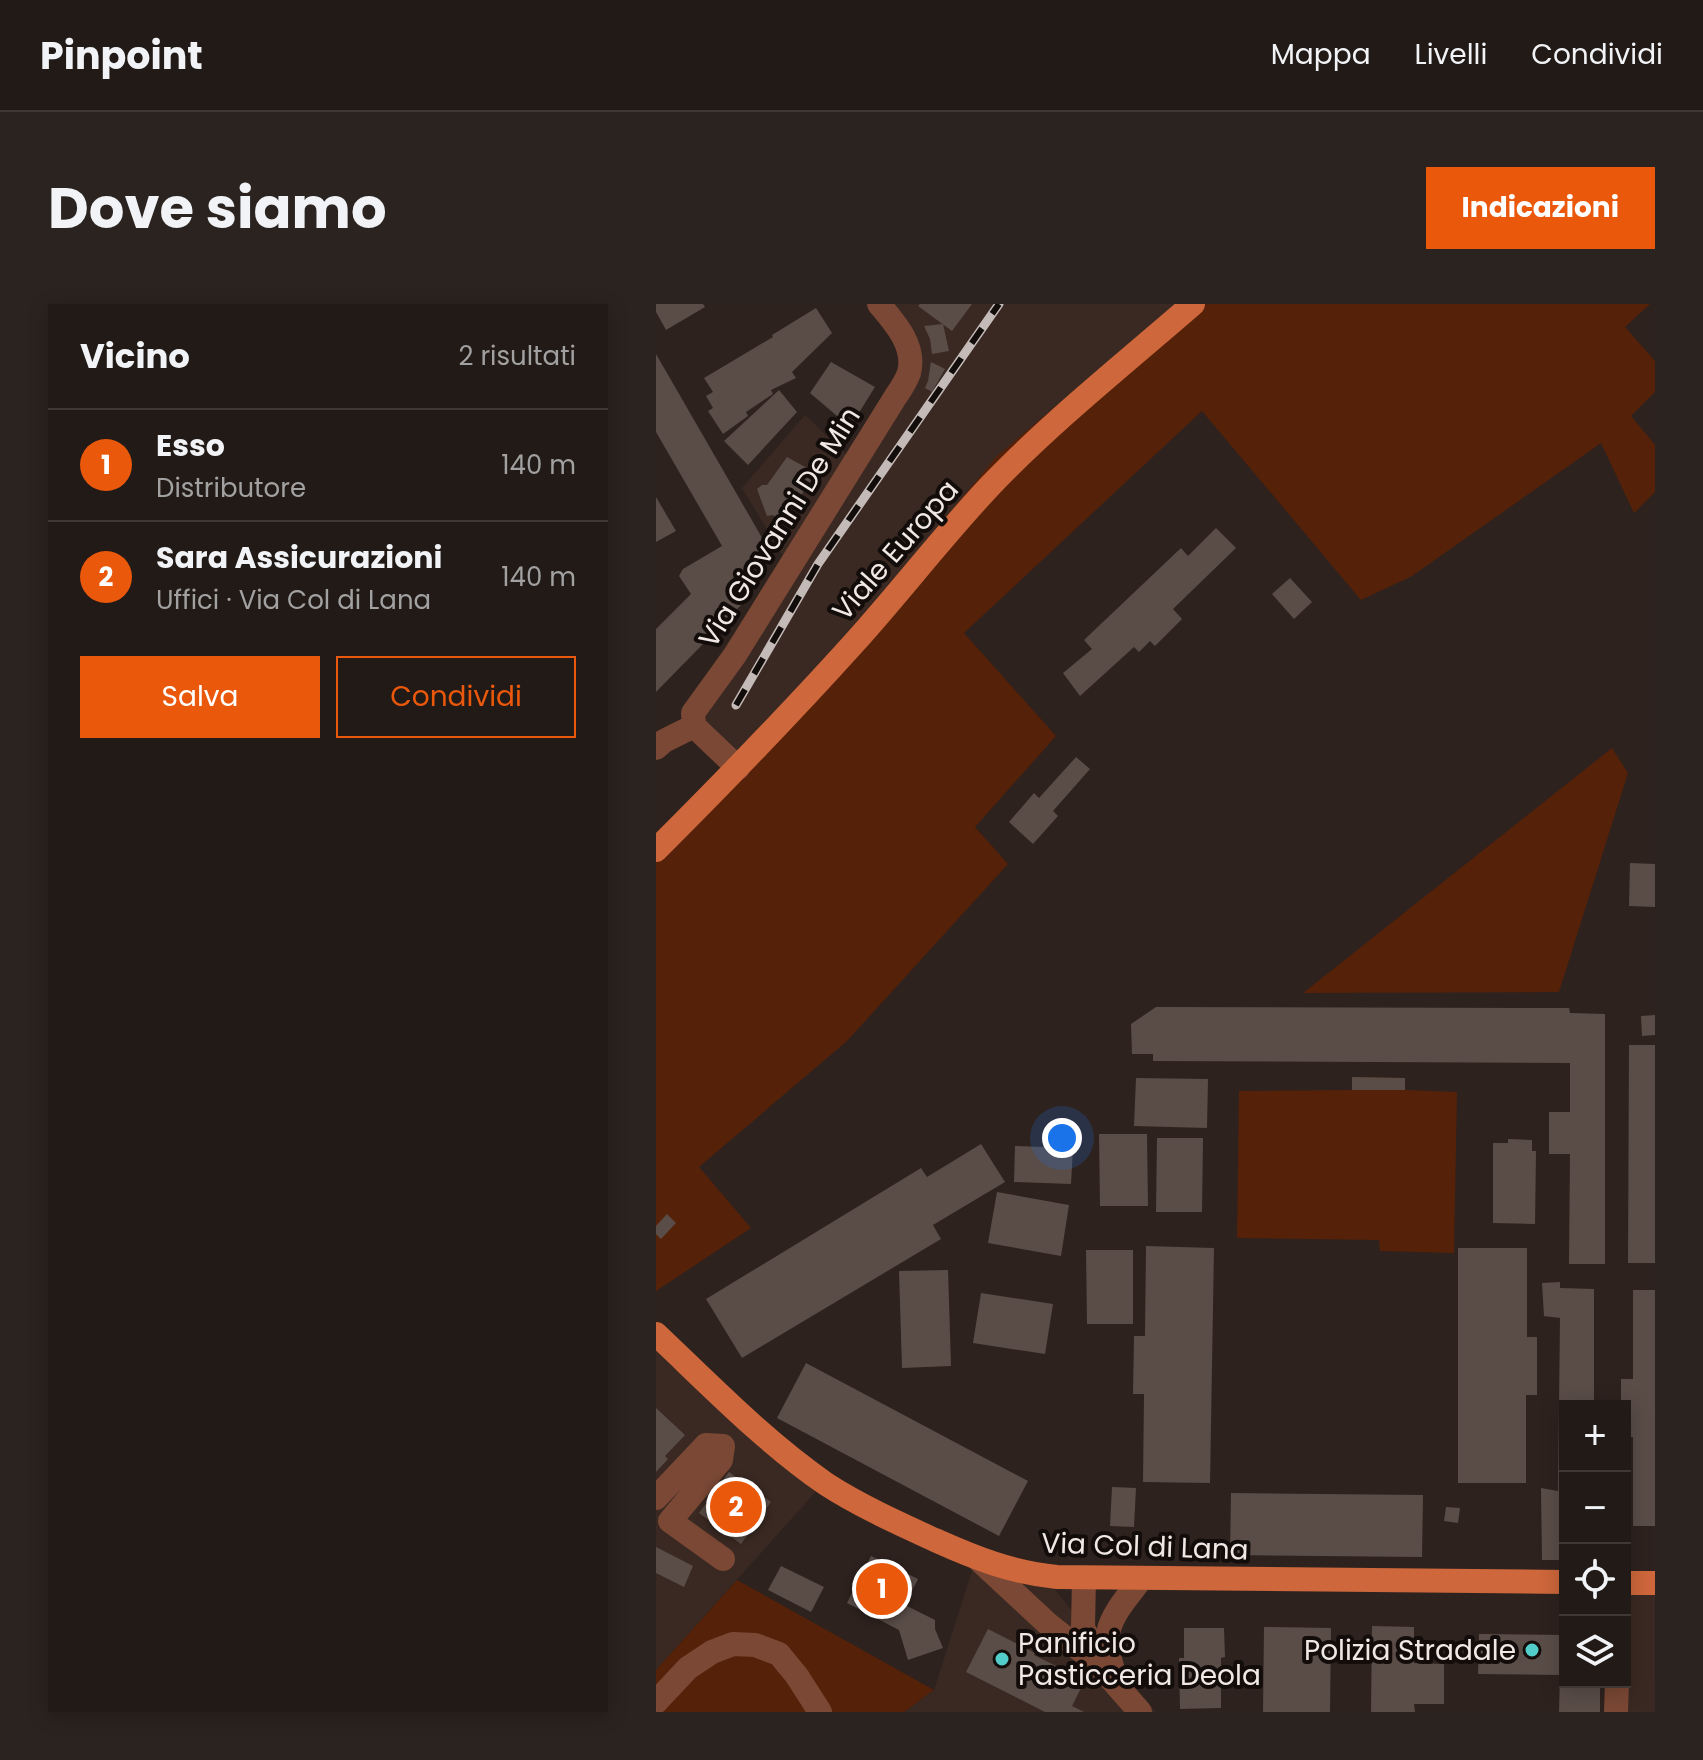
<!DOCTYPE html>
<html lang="it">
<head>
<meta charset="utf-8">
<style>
	body { margin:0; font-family:Poppins,sans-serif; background:#2a231f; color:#f1f3f6 }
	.controls { position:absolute; right:24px; bottom:24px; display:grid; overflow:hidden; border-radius:0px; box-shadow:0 4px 20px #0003 }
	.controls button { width:72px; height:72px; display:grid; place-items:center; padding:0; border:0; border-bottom:2px solid #3f3835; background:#221a16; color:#f1f3f6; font:40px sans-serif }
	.you { position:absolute; left:406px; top:834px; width:28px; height:28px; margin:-20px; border:6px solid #fff; border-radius:50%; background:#1a73e8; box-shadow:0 0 0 12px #1a73e833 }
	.badge { display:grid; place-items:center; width:52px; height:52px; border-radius:50%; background:#ea580c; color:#fff; font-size:26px; font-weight:700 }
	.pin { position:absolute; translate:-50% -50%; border:4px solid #fff; box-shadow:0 2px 8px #0006 }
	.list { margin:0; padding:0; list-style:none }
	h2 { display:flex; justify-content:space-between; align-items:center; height:104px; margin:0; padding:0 32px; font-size:34px }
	h2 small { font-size:26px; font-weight:400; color:#a2a1a1 }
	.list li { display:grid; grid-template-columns:52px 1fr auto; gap:24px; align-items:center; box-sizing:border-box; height:112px; padding:0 32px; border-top:2px solid #3f3835 }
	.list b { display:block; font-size:30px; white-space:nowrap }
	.list p { margin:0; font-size:26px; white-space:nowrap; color:#a2a1a1 }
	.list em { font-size:26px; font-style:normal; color:#a2a1a1 }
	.actions { display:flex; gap:16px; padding:24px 32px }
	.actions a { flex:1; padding:18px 0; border:2px solid #ea580c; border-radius:0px; text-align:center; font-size:28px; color:#ea580c }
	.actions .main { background:#ea580c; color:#fff }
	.icon { flex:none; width:44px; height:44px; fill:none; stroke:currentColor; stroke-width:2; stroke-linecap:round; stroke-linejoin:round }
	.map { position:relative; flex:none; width:999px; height:1408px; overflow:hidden; border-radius:0px }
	header { display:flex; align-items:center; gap:48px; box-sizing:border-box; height:112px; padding:0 40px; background:#221a16; border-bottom:2px solid #3f3835 }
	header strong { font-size:38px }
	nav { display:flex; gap:44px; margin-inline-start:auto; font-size:28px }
	.intro { display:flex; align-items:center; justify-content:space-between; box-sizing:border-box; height:192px; padding:0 48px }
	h1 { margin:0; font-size:56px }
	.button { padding:20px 36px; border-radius:0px; background:#ea580c; color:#fff; font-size:28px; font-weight:700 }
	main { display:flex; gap:48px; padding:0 48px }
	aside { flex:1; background:#221a16; border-radius:0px; box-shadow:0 4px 20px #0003 }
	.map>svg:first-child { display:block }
	.built { fill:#3a2922 }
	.green { fill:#552109 }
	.building { fill:#5a4d48 }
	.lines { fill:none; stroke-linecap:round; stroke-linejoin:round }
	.minor { stroke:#7a4834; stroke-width:24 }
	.major { stroke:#ce673b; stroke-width:24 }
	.rail-casing { stroke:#c4bbb8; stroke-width:9 }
	.rail { stroke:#120d0b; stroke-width:6; stroke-dasharray:18; stroke-linecap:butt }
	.poi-dot { fill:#53cdc9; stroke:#120d0b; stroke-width:3 }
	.labels { text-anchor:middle; stroke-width:8; stroke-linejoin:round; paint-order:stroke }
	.street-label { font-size:28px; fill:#f0e8e5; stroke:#120d0b }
	.poi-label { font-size:28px; fill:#f0e8e5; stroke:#120d0b; text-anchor:start }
</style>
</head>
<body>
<header>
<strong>Pinpoint</strong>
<nav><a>Mappa</a><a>Livelli</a><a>Condividi</a></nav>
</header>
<div class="intro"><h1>Dove siamo</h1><a class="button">Indicazioni</a></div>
<main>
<aside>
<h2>Vicino<small>2 risultati</small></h2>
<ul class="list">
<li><span class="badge">1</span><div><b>Esso</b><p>Distributore</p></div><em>140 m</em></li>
<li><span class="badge">2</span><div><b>Sara Assicurazioni</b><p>Uffici · Via Col di Lana</p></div><em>140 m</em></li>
</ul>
<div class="actions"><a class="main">Salva</a><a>Condividi</a></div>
</aside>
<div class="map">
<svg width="999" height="1408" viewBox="0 0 999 1408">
	<rect width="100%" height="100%" fill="#2e221e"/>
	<path class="built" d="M226 0H520L235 279 81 454 28 404 128 254 86 184 149 111 193 153 247 68Z
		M0 1020 172 1174 0 1366Z
		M323 1245 379 1262 500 1408H248L278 1386Z
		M969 1273H999V1408H952L969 1378Z"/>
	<path class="green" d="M520 0H994L969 23 999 57V88L975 112 999 141V188L978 209 945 139 756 272 705 296 546 107 308 329 400 432 319 523 352 560 191 737 43 863 95 924 0 987V550L235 279 341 152Z
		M956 444 972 469 903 688 647 689Z
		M696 773 749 774V786L801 788 798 949 724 947 723 936 581 934 583 787 696 786Z
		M81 1276 278 1386 248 1408H0V1366Z"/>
	<path class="building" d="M0 0H47L49 3 10 26 0 8Z
		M264 0H316L296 27 262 2Z
		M160 4 176 29 136 68 140 74 115 86 117 90 90 108 92 112 67 130 52 107 57 104 50 92 57 88 48 74 117 33 116 31Z
		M287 20 293 47 276 50 274 35 268 22Z
		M0 50 116 251 77 273 90 296 0 388V325L35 290 23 272 27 265 66 242 0 128Z
		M175 58 219 83 194 123 154 89Z
		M275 58 289 65 276 88 269 84 272 77Z
		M123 86 141 108 92 161 68 137Z
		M131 153 160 169 126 220 117 211 111 212 101 185 106 181H111Z
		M0 193 20 227 0 238Z
		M560 224 580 244 517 305 526 315 499 342 494 337 483 348 478 343 424 392 407 369 436 345 428 336 525 244 532 252Z
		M634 274 656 298 638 315 616 290Z
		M420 453 434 465 397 507 402 512 377 540 353 518 378 489 383 494Z
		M974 559 999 560V603L973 602Z
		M500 703 913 704 914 709 949 710V960H913L914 850H893V808H914V759L497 757V750H476L475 720Z
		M999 711V731L986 732 985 712Z
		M973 741H999V959H972Z
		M696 773 749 774V786H696Z
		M480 774 552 775 551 824 478 822Z
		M443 830H491L492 902H444Z
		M501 834H547L546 908H500Z
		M852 835 876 836V847H880L879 920 837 919V839H852Z
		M325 840 349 878 277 921 285 935 86 1054 50 995 265 864 271 873Z
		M359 842 417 844 415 880 358 878Z
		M341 888 413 901 405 952 332 939Z
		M11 910 20 919 5 935 0 930V922Z
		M490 942 558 944 554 1179 487 1178 488 1090H477L478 1032H489Z
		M802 944H871V1033H881V1091H870V1179H802Z
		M430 946H477V1020H431Z
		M292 966 295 1062 246 1064 243 967Z
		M904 978V984L938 985V1102H909V1256H886L885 1184 902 1187 904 1014 888 1012 886 979Z
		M977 986H999V1222H977V1133H969V1102H965V1075H977Z
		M325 989 397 1000 389 1050 317 1039Z
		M150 1059 372 1177 343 1232 121 1114Z
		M0 1104 29 1131 9 1152 12 1155 0 1168Z
		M73 1168 115 1198 85 1240 43 1209Z
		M456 1183 480 1184 478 1223 454 1222Z
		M575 1189 767 1191 766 1253 574 1251Z
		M790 1203 804 1204 802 1219 788 1217Z
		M0 1243 37 1262 28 1283 0 1269Z
		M215 1252 262 1275 249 1301 279 1316V1325L287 1344 252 1356 243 1326 191 1299Z
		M125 1262 168 1283 155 1308 112 1286Z
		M716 1322 758 1323V1359L788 1360V1400H758L759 1408H715Z
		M608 1323 675 1324 674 1408H607Z
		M528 1324H568L569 1353 565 1354V1404L524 1405 523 1354H528Z
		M332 1325 379 1349 378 1351 408 1366 406 1369 427 1380 416 1402 428 1408H389L310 1368Z
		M823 1330 909 1331V1378H944V1408H903L904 1371 822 1370Z"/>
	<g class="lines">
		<path class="minor" d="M0 444 8 437 38 422
			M82 464 38 422 37 409 79 351 240 92C245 85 250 77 253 69 260 42 239 19 223 0
			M0 1194 50 1141 67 1142 65 1156 14 1217 67 1255
			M323 1256 393 1321 441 1359 484 1408
			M428 1274 427 1323 441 1357
			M462 1378C456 1365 449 1344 452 1329 456 1309 474 1290 485 1275
			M0 1398 32 1364 56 1348 77 1340 99 1341 123 1350 141 1372 164 1408
			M960 1408 961 1378"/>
		<path class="major" d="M0 546C68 478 134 410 198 339 244 288 286 233 333 183 396 117 468 60 537 0
			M0 1030C55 1082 108 1137 170 1180 204 1202 242 1219 279 1236 319 1254 357 1269 401 1273L909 1278
			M969 1279H999"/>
		<g class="rail-casing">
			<path id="rail" d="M80 401 162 260 343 0"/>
		</g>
		<use href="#rail" class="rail"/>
	</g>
	<g class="poi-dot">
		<circle cx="876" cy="1346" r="8"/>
		<circle cx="346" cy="1355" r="8"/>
	</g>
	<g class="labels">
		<g class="street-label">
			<text transform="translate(123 223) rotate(-58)" y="10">Via Giovanni De Min</text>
			<text transform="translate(239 246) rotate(-49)" y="10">Viale Europa</text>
			<text transform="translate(489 1242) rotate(2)" y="10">Via Col di Lana</text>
		</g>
		<g class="poi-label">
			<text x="362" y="1349">Panificio<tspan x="362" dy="32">Pasticceria Deola</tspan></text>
			<text x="860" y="1356" text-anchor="end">Polizia Stradale</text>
		</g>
	</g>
</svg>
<div class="controls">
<button>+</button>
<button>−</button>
<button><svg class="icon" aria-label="locate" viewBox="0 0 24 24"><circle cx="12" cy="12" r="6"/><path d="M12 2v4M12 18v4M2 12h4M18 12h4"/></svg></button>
<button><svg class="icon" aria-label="layers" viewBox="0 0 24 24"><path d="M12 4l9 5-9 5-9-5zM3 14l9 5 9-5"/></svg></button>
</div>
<div class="you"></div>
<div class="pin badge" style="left:226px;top:1285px">1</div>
<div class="pin badge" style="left:80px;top:1203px">2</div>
</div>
</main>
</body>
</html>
